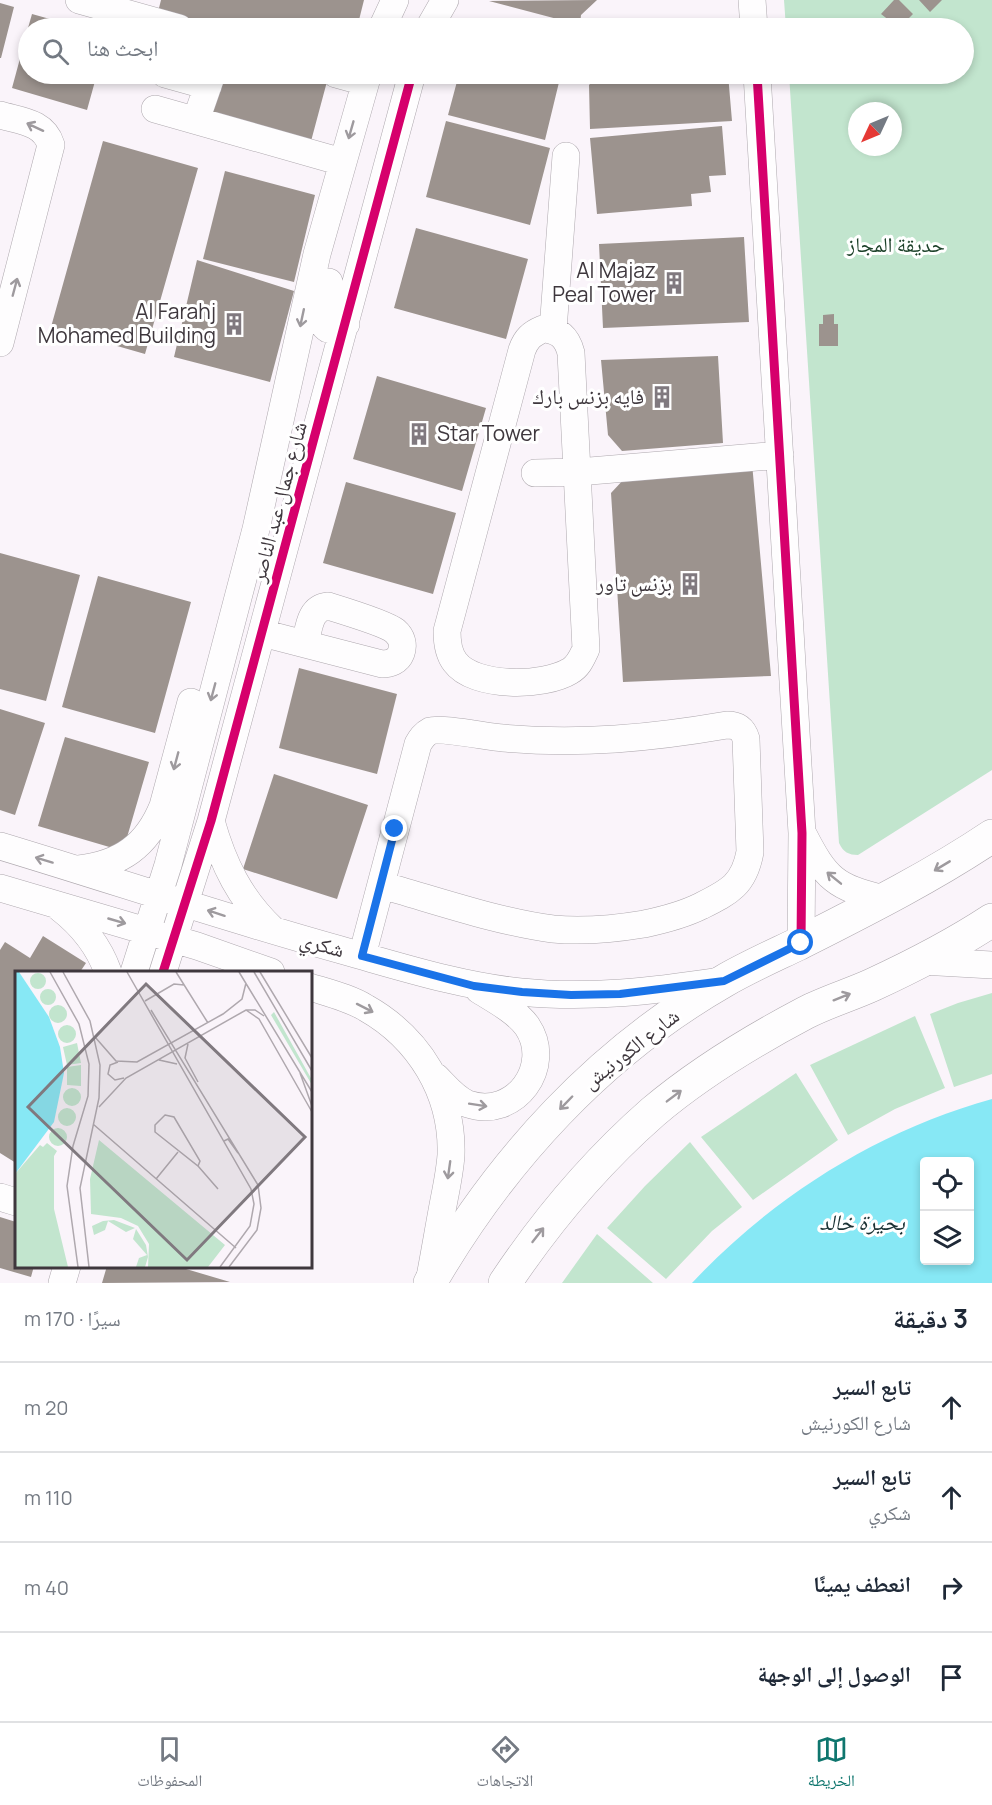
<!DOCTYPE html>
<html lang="ar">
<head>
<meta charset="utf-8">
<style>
	body { margin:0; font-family:Manrope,"Noto Naskh Arabic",sans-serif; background:#f6f6f7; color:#1f2937; direction:rtl }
	.controls { position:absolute; right:18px; bottom:18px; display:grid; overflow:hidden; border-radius:6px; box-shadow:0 3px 9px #0003 }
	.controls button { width:54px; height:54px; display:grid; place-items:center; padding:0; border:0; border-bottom:2px solid #e0e1e3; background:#fff; color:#1f2937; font:30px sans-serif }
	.compass { position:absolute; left:848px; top:102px; width:54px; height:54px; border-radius:50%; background:#fff; box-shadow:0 3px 9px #0003; rotate:226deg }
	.stop { position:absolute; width:18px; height:18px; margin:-14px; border:4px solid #1a73e8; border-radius:50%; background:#fff }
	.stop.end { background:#1a73e8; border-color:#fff; box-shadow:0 2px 6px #0008 }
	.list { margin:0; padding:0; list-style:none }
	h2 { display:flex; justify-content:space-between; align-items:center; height:78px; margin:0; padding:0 24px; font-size:26px }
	h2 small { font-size:20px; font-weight:400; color:#747a83 }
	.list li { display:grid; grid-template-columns:39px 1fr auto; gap:18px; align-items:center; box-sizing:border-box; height:90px; padding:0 24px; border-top:2px solid #e0e1e3 }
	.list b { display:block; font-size:22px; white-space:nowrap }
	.list p { margin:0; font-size:20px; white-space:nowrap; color:#747a83 }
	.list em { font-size:20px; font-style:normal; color:#747a83 }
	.icon { flex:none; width:33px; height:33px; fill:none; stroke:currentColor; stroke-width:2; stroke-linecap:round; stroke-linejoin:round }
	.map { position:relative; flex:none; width:992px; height:1283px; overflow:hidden; direction:ltr }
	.search { position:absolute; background:#fff; box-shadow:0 3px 9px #0003; left:18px; right:18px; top:18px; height:66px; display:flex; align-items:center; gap:15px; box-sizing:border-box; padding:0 21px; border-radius:33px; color:#747a83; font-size:22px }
	.sheet { height:438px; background:#fff }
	nav { display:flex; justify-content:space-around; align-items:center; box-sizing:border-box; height:84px; border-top:2px solid #e0e1e3; background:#fff; font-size:16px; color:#747a83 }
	nav a { display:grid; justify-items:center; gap:3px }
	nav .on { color:#0f766e }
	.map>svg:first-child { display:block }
	.green { fill:#c2e5ce; fill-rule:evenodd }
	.water { fill:#87e8f5; fill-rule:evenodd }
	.building { fill:#9c938e }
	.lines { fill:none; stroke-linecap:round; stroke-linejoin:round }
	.minor-casing { stroke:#aea8ae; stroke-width:28 }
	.major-casing { stroke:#aea8ae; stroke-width:34 }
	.minor { stroke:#fefdfe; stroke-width:27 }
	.major { stroke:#fefdfe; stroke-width:33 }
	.cycleway-casing { stroke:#fff; stroke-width:13 }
	.cycleway { stroke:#d6006c; stroke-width:9 }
	.oneway { stroke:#9e9a9e }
	.route { stroke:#1a73e8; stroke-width:8 }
	.labels { text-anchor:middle; stroke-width:6; stroke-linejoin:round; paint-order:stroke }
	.park-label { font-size:21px; fill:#1c4129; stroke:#fff }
	.poi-label { font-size:21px; fill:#3e373d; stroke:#fff; text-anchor:end }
	.street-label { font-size:21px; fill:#3e373d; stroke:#fff }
	.water-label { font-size:22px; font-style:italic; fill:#1a3234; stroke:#fff }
	.inset-road { fill:none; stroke:#afa8ae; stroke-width:1.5 }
	.view { fill:#80797f; fill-opacity:0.15; stroke:#80797f; stroke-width:3 }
	.inset-edge { fill:none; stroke:#3e373d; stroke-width:3 }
</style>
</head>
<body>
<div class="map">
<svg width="992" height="1283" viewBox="0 0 992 1283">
	<rect width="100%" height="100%" fill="#faf4fa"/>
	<path class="green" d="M784 0H992V770L858 855C849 855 843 852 839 843L789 74H964V28H786ZM857 111H893V147H857Z
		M992 993V1074L954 1087 930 1014 958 1003Z
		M915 1016 945 1088 895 1109 848 1135 810 1065Z
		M796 1073 838 1140 753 1200 701 1137Z
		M690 1142 742 1207 712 1231 666 1279 607 1228 645 1186Z
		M597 1234 653 1283H562Z"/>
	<path class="water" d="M992 1099V1283H692C772 1197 879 1130 992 1099ZM924 1162H970V1260H924Z"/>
	<path class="building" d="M161 0H364L357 28H190L156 20Z
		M597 0 581 15 580 25 489 1Z
		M894 0H899L913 14 899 28 881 14Z
		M919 0H942L930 12Z
		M0 3 14 7 1 58H0Z
		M32 14 82 28H28Z
		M28 29V74H97L87 110 12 88Z
		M223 74H329L310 145 211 118Z
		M459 74H561L545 140 448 115Z
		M599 74H728L732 121 590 129 589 85Z
		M446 121 550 148 530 225 426 197Z
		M722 126 726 175 709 176 711 192 691 194 692 206 597 214 590 138Z
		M103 141 198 168 145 354 51 327Z
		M225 171 315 195 294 282 203 259Z
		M416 228 528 259 506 339 394 308Z
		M744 237 749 322 603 328 599 244Z
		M197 260 294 291 270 382 174 357Z
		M834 314V324H838V346H819V324H823V315Z
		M718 356 723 443 622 451 608 435 601 360Z
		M377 376 486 408 462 491 353 459Z
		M752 463 771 676 623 682 611 493 625 478Z
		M346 482 456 513 433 594 323 563Z
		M0 553 80 575 46 701 0 689Z
		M98 576 191 602 155 733 62 707Z
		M299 668 397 694 377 774 279 748Z
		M0 709 45 723 15 815 0 810Z
		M65 737 149 762 123 851 38 826Z
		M274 774 368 805 337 899 243 869Z
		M43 936 86 963 80 972H16V1163L0 1153V950L5 942 30 958Z
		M0 1217 16 1222V1266H34L31 1277 0 1268Z
		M107 1266H176L230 1282 102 1283Z"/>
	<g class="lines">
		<g class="minor-casing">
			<path id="minor" d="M79 0 179 28
				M752 0 754 28
				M382 28 395 0
				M429 28 445 0
				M165 74 208 86
				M336 74 365 82
				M757 74 802 833 801 943
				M155 109 342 162
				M0 115C21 121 44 122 51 145L0 343
				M196 120 212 74
				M329 282C326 294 314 321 328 329 335 332 341 328 346 324
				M543 329C559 330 567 337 571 353L586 649C582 657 579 666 570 671 544 687 474 688 455 662 448 653 447 642 447 631L522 350C526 339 531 334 543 329Z
				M553 330 566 156
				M535 473 578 472 780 455
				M262 633 382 664C390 664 398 661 401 653 404 645 402 637 395 631 387 624 341 610 328 606 309 608 309 629 305 644
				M211 821C223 864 240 899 273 930
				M803 834C826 879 835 887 884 899
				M0 846C116 881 231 920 348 952 405 968 462 986 521 992 588 999 654 991 720 981
				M79 869C121 864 147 846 163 806L191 702
				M0 888 197 946 271 972
				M60 908C82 925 99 947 108 972
				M362 956 418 744C421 739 424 734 430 731 441 727 488 737 503 738 579 745 652 738 727 725 738 725 743 729 746 739L750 852C744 885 729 892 701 906 683 915 663 920 644 924 614 929 584 932 553 929 498 922 435 900 381 885
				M921 961 992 965
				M134 972 168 865 256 529 317 254 368 74
				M163 972 211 821 412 74
				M310 987C329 993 350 998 366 1008 419 1038 453 1093 451 1155 450 1170 447 1185 444 1200 439 1226 435 1251 430 1277
				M436 1077C446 1087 455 1099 468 1104 515 1120 554 1066 527 1026 516 1011 495 1000 479 990
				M0 1197 16 1202
				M62 1283 67 1266"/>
		</g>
		<g class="major-casing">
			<path id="major" d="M430 1283C501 1160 600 1052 724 981 748 967 773 956 798 944 863 911 931 877 992 836
				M505 1283C547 1220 596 1162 653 1112 699 1073 752 1041 805 1013 826 1002 850 995 872 985 913 966 954 945 992 920"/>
		</g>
		<use href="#minor" class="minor"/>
		<use href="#major" class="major"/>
		<g class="cycleway-casing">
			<path id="cycleway" d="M757 74 802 833 801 943
				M163 972 211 821 412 74"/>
		</g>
		<use href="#cycleway" class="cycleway"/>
	</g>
	<defs><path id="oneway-shaft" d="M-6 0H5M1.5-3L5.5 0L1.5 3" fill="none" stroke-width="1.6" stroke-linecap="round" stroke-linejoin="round" transform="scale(1.5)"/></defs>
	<g class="oneway">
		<use href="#oneway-shaft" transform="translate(35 127) rotate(-155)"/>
		<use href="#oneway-shaft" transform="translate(351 130) rotate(106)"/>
		<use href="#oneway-shaft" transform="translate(15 287) rotate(-75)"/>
		<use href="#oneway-shaft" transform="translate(302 318) rotate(102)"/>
		<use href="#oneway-shaft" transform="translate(213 692) rotate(105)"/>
		<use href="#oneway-shaft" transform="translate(176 761) rotate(105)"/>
		<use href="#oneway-shaft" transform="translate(44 860) rotate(-163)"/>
		<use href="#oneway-shaft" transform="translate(942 866) rotate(149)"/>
		<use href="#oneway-shaft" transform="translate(834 878) rotate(-141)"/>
		<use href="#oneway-shaft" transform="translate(216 913) rotate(-162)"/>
		<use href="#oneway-shaft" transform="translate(117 921) rotate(16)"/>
		<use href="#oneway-shaft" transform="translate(842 997) rotate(-22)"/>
		<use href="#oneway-shaft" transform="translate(365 1008) rotate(27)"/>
		<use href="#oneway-shaft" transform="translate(674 1096) rotate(-37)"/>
		<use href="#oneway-shaft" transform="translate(566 1103) rotate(134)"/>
		<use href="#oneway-shaft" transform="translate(478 1105) rotate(9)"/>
		<use href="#oneway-shaft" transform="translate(449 1170) rotate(98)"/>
		<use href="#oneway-shaft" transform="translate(538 1235) rotate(-52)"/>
	</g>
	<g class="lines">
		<path class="route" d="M395 829 362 956 474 986 522 992 571 995 620 994 724 981 801 943"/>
	</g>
	<defs>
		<g id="building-bare" transform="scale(1.8)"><path d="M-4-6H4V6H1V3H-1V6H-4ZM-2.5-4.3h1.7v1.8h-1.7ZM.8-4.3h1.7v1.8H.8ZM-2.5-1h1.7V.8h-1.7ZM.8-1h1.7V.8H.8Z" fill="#80797f" stroke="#fff" stroke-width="2.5" paint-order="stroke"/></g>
	</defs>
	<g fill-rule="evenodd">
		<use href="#building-bare" x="674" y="283"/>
		<use href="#building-bare" x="234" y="324"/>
		<use href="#building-bare" x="662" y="397"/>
		<use href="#building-bare" x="419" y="434"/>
		<use href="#building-bare" x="690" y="584"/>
	</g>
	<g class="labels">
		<g class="park-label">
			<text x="896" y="252">حديقة المجاز</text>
		</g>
		<g class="poi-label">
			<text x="656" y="278">Al Majaz<tspan x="656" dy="24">Peal Tower</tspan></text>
			<text x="216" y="319">Al Farahj<tspan x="216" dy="24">Mohamed Building</tspan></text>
			<text x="644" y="404">فايه بزنس بارك</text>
			<text x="437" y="441" text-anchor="start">Star Tower</text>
			<text x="672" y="591">بزنس تاور</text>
		</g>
		<g class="street-label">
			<text transform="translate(279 502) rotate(-75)" y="7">شارع جمال عبد الناصر</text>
			<text transform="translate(322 945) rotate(15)" y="7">شكري</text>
			<text transform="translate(631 1049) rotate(-38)" y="7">شارع الكورنيش</text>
		</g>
		<g class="water-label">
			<text x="862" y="1230">بحيرة خالد</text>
		</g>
	</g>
	<g transform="translate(15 971)">
		<rect width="297" height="297" fill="#faf4fa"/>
		<path d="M15 10a8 8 0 1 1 16 0a8 8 0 1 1-16 0ZM25 26a8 8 0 1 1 16 0a8 8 0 1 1-16 0ZM34 43a9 9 0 1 1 18 0a9 9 0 1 1-18 0ZM259 41 297 109V114L256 44ZM43 63a9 9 0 1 1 18 0a9 9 0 1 1-18 0ZM62 72 66 92 52 94 48 76ZM66 94V115L52 114V96ZM48 126a9 9 0 1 1 18 0a9 9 0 1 1-18 0ZM43 146a9 9 0 1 1 18 0a9 9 0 1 1-18 0ZM34 166a9 9 0 1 1 18 0a9 9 0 1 1-18 0ZM84 169 210 274 193 296H133L134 273 123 255 106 247 76 243 75 208ZM32 172 42 180 39 185V238L53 296H0V203L25 174 28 176ZM99 249 120 257 111 261 93 250 90 259 79 264 77 255 88 250ZM121 258 131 274 133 286 130 296H121L124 287 132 284 118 268Z" fill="#c2e5ce"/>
		<path d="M0 1H4L34 46 45 76 49 102 39 151 0 203Z" fill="#87e8f5"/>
		<path class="inset-road" d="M35 1 64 53 74 93 73 125 58 175 52 215 63 296M48 1 75 50 85 94 84 127 65 217 74 296M112 1 236 218 239 233 235 255 205 296M161 1 193 52M224 1 297 121M239 1 297 100M245 1 297 87M130 30 159 13 169 14M136 39 243 214 246 237 242 259 214 296M231 39 244 48 297 141M80 66 101 90 122 91 208 43 227 28 231 12M173 73 170 87 183 111M144 89 162 93M103 91 95 94 93 103 100 109 109 107M285 102 297 135M84 136 111 107 231 39H240L249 45M150 144 159 146 185 190 183 195 140 161V154ZM78 153 221 277M209 170 213 168 223 182M183 195 203 218M141 208 163 181"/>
		<path class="view" d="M131 13 290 166 172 289 13 136Z"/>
		<rect width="297" height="297" class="inset-edge"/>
	</g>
</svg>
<div class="controls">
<button><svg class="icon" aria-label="locate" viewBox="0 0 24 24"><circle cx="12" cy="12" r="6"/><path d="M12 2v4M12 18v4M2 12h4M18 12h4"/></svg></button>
<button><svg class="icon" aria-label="layers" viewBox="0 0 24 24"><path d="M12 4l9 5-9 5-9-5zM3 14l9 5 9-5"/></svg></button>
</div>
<svg class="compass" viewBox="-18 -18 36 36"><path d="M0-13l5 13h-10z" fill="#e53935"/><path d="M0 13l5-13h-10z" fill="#747a83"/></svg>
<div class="stop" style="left:801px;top:943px"></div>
<div class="stop end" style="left:395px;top:829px"></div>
<div class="search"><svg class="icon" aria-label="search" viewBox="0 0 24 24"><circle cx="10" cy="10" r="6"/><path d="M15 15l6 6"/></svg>ابحث هنا</div>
</div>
<section class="sheet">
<h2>3 دقيقة<small>سيرًا · 170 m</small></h2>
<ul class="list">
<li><svg class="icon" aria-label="ahead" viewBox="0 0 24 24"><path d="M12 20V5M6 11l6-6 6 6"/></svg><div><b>تابع السير</b><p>شارع الكورنيش</p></div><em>20 m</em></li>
<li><svg class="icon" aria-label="ahead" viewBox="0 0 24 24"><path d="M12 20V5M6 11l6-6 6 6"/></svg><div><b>تابع السير</b><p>شكري</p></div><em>110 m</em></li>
<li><svg class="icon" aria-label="right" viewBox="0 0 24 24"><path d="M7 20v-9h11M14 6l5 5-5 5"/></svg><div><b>انعطف يمينًا</b></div><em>40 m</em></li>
<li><svg class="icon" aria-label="arrive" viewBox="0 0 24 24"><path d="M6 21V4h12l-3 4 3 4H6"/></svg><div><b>الوصول إلى الوجهة</b></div></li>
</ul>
</section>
<nav>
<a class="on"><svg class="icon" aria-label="map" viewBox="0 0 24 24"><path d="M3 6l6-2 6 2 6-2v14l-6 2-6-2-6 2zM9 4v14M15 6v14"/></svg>الخريطة</a>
<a><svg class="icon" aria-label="directions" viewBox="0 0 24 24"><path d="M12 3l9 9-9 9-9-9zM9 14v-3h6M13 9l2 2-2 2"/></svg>الاتجاهات</a>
<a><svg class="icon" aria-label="saved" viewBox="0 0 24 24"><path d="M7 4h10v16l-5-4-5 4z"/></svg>المحفوظات</a>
</nav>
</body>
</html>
